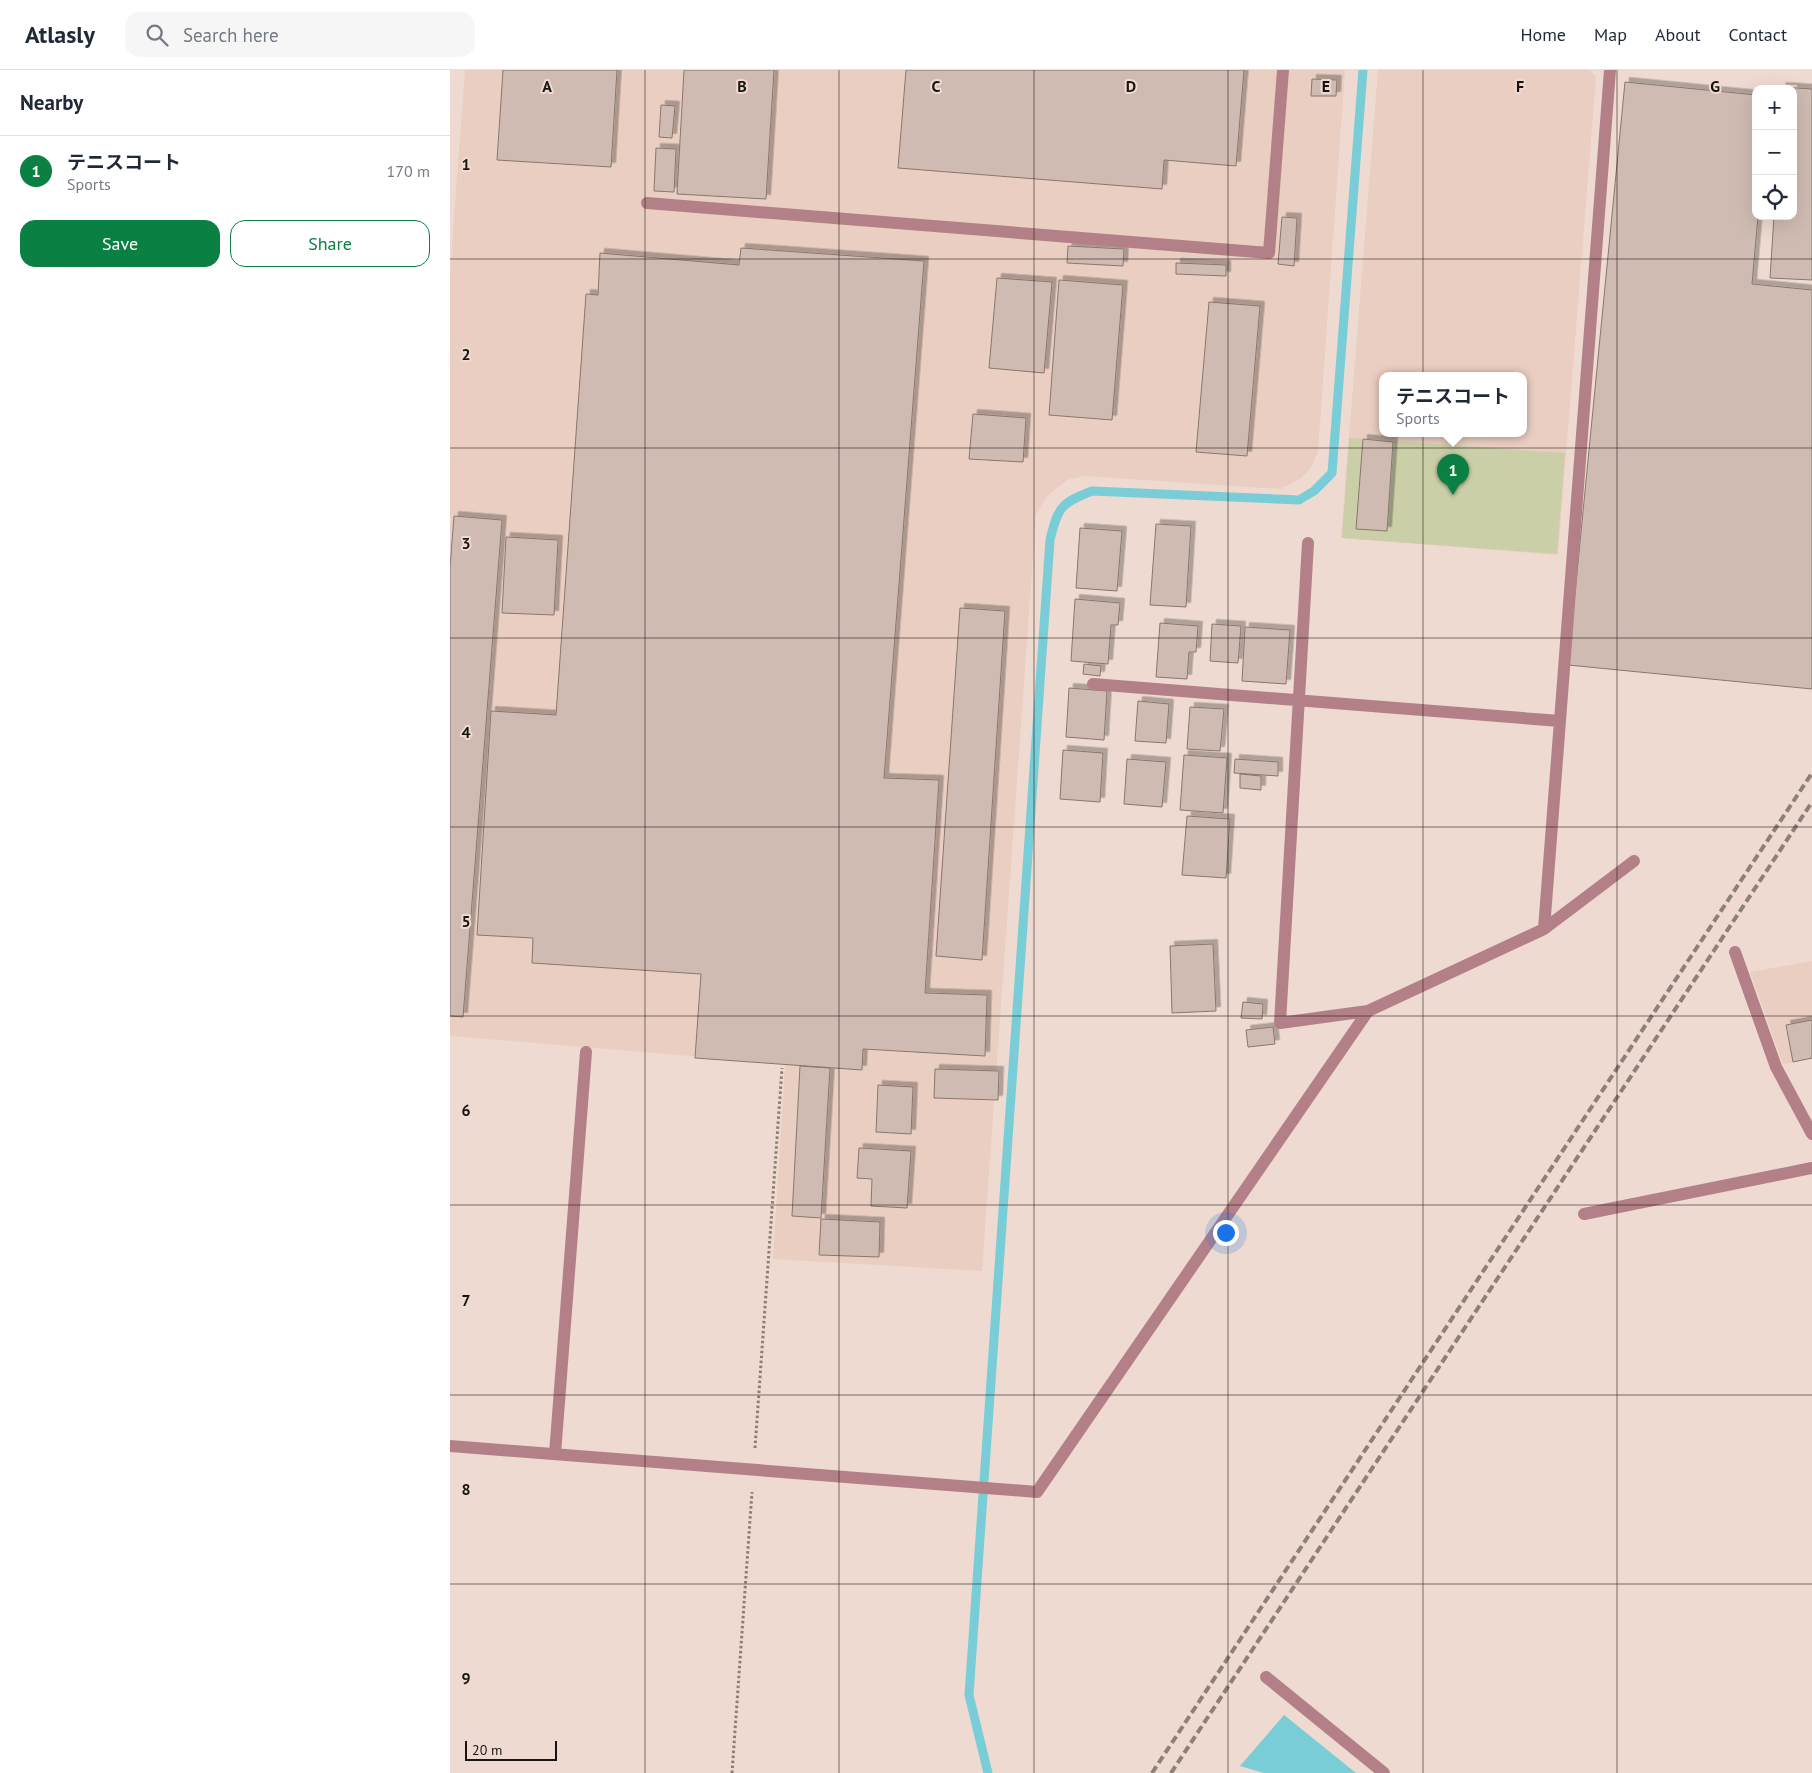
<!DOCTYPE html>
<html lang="en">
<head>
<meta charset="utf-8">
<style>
	body { margin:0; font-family:"PT Sans","Noto Sans JP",sans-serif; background:#f6f6f7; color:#1f2937 }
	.controls { position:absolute; right:15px; top:15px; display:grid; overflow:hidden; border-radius:10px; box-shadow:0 5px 20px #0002 }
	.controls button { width:45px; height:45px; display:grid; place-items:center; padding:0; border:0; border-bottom:1px solid #e0e1e3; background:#fff; color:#1f2937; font:25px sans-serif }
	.scale { position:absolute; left:15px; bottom:12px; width:92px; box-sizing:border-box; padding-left:5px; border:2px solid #1a1310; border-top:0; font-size:14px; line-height:18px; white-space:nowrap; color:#1a1310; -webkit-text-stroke:4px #eedad0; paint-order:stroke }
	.you { position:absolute; left:775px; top:1162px; width:18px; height:18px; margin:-12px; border:4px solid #fff; border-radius:50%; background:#1a73e8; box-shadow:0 0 0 8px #1a73e833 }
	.badge { display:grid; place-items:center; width:32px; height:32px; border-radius:50%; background:#0b8043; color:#fff; font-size:16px; font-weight:700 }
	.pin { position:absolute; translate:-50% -41px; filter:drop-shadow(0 1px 2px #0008) }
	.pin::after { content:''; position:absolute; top:26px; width:18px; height:15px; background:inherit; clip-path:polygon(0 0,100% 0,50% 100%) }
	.popup { position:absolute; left:929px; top:302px; width:148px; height:65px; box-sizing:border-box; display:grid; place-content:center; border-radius:10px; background:#fff; filter:drop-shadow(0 1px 4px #0005); font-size:16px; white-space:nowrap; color:#747a83 }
	.popup b { font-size:19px; color:#1f2937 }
	.popup::after { content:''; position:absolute; left:50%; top:100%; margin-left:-10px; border:10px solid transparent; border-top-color:#fff }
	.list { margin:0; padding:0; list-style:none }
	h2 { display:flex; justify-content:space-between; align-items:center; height:65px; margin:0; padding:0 20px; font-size:21px }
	h2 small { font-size:16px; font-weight:400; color:#747a83 }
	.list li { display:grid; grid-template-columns:32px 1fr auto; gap:15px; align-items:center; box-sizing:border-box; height:70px; padding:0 20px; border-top:1px solid #e0e1e3 }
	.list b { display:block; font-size:19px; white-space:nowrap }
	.list p { margin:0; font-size:16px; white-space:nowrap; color:#747a83 }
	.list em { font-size:16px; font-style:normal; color:#747a83 }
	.actions { display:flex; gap:10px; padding:15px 20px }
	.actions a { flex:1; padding:11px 0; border:1px solid #0b8043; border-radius:15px; text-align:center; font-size:18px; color:#0b8043 }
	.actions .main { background:#0b8043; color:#fff }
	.icon { flex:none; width:28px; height:28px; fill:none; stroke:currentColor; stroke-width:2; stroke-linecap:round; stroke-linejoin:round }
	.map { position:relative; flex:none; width:1362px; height:1703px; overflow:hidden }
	header { display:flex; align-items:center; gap:30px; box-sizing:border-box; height:70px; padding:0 25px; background:#fff; border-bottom:1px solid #e0e1e3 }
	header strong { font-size:24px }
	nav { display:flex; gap:28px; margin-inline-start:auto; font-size:18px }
	.search { width:350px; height:45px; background:#f6f6f7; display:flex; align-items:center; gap:12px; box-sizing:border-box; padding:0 18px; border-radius:15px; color:#747a83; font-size:19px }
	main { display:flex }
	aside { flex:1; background:#fff }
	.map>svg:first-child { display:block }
	.built { fill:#eacec1; fill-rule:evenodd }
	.green { fill:#cbcfa7 }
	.water { fill:#78cdd6 }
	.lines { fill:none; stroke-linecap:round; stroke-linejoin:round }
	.stream { stroke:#78cdd6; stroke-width:9 }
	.building { fill:#cfbbb2; stroke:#89776e; filter:url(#shadow) }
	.path { stroke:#8a7d76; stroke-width:3; stroke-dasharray:2.5 2.5; stroke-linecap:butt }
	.service { stroke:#b38088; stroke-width:12 }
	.minor { stroke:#b38088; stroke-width:12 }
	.rail { stroke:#8e8079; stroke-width:4; stroke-dasharray:8 4; stroke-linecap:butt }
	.grid { fill:none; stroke:#1a1310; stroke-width:1; stroke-opacity:0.55 }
	.grid-label { font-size:16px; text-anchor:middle; font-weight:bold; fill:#1a1310; stroke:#eedad0; stroke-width:4; stroke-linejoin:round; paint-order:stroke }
</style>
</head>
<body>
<header>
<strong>Atlasly</strong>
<div class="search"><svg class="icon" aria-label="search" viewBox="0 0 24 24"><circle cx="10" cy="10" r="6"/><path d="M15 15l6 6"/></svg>Search here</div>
<nav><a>Home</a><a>Map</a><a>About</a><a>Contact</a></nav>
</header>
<main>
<aside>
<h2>Nearby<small></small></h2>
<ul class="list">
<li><span class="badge">1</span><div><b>テニスコート</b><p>Sports</p></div><em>170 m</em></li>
</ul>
<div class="actions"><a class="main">Save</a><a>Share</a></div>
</aside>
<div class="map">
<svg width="1362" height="1703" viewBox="0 0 1362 1703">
	<defs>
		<filter id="shadow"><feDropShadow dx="4.5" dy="-4.5" stdDeviation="0" flood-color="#0004"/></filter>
	</defs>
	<rect width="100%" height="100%" fill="#eedad0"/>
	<path class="built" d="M15 0H895L868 382 860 399 850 409 830 419 634 406 617 410 597 426 586 445 532 1201 323 1189 335 994 0 966V202Z
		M928 0H1140L1146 7 1108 485 891 468ZM933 306H1073V364H933Z
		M1362 891V989L1333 994 1300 902Z"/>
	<path class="green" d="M899 368 1115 383 1107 484 892 468Z"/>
	<path class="water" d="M834 1645 906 1703H814L790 1696Z"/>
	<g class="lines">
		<path class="stream" d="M538 1703 519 1625 600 470C608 437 611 433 642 421L849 430 864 421 882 403 913 0"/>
	</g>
	<path class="building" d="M53 0H167L161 97 47 90Z
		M234 0H324L316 129 227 124Z
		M456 0H794L786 96 714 90 712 119 448 98Z
		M862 9 887 10 886 26H861Z
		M1175 12 1306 25V146H1308L1302 214 1362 220V619L1118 595Z
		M1332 17 1362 19V210L1320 208 1324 146H1343V19H1331Z
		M211 35 225 36 222 68 209 67Z
		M206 78 226 79 224 122 204 121Z
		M832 147 847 148 844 196 828 194Z
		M618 176 674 179 673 196 617 193Z
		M291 178 474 191 434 708 489 710 475 923 537 925 535 986 413 979 412 1000 245 988 251 904 82 893 83 868 27 865 41 641 106 645 136 224 148 225 150 183 289 195Z
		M726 193 776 195V206L726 204Z
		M547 208 602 212 594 303 539 298Z
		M609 210 673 215 662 350 599 345Z
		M759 232 810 236 797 386 746 382Z
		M523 344 576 348 573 392 519 389Z
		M913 369 943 372 937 461 906 459Z
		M4 446 52 450 13 947 0 946V498Z
		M706 454 741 456 736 537 700 535Z
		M630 458 672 461 667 521 626 518Z
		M56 467 108 470 104 545 52 543Z
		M625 529 670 533 668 555H661L658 594 621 591Z
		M510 538 555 541 532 890 486 886Z
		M710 553 748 556 746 582H739L737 609 706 607Z
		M762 554 791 556 788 593 760 591Z
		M795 557 840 560 836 614 792 611Z
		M634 594 651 596 650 606 633 604Z
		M619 618 657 621 654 670 616 667Z
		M688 631 719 634 716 673 685 671Z
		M740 637 774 639 770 681 737 679Z
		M613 680 653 683 650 732 610 729Z
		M734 685 777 688 773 743 730 740Z
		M677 689 716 692 712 737 674 734Z
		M785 689 828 692V706L784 703Z
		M790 704 811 706V720L790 718Z
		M737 746 780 749 776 808 732 805Z
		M763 874 766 941 722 943 720 876Z
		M793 932 813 934 812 949 791 948Z
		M1362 950V988L1343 992 1336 955Z
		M823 957 825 974 798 977 796 960Z
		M350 996 380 998 371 1148 342 1146Z
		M485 999 549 1001 548 1030 484 1028Z
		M428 1015 463 1017 461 1064 426 1062Z
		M409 1078 461 1081 457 1138 421 1136 422 1109 407 1108Z
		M371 1149 430 1152 429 1187 369 1185Z"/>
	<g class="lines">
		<path class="path" d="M305 1378 332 998
			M282 1703 302 1422"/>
		<path class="service" d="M197 133 819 183 833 0"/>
		<path class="minor" d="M858 473 830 953 918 941 1094 859 1184 791
			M643 614 1110 651
			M1094 859 1160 0
			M1285 882 1326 997 1362 1064
			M1134 1144 1362 1098
			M0 1376 587 1422 918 941
			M105 1384 136 982
			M816 1607 934 1703"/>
		<path class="rail" d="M702 1703 1362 703
			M721 1703 1362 732"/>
	</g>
	<path class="grid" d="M195 0V1703M389 0V1703M584 0V1703M778 0V1703M973 0V1703M1167 0V1703M0 189H1362M0 378H1362M0 568H1362M0 757H1362M0 946H1362M0 1135H1362M0 1325H1362M0 1514H1362"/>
	<g class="grid-label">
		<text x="97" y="22">A</text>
		<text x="292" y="22">B</text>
		<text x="486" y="22">C</text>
		<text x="681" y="22">D</text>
		<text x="876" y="22">E</text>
		<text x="1070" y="22">F</text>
		<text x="1265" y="22">G</text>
		<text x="16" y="100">1</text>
		<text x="16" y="290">2</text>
		<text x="16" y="479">3</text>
		<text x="16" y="668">4</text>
		<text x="16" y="857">5</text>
		<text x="16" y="1046">6</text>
		<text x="16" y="1236">7</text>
		<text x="16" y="1425">8</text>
		<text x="16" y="1614">9</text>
	</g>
</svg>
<div class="controls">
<button>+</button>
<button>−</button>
<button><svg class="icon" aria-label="locate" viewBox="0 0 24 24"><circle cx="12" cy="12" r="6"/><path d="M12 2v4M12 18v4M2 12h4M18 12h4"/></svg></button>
</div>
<div class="scale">20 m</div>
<div class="you"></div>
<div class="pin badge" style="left:1003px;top:425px">1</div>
<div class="popup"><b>テニスコート</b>Sports</div>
</div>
</main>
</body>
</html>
